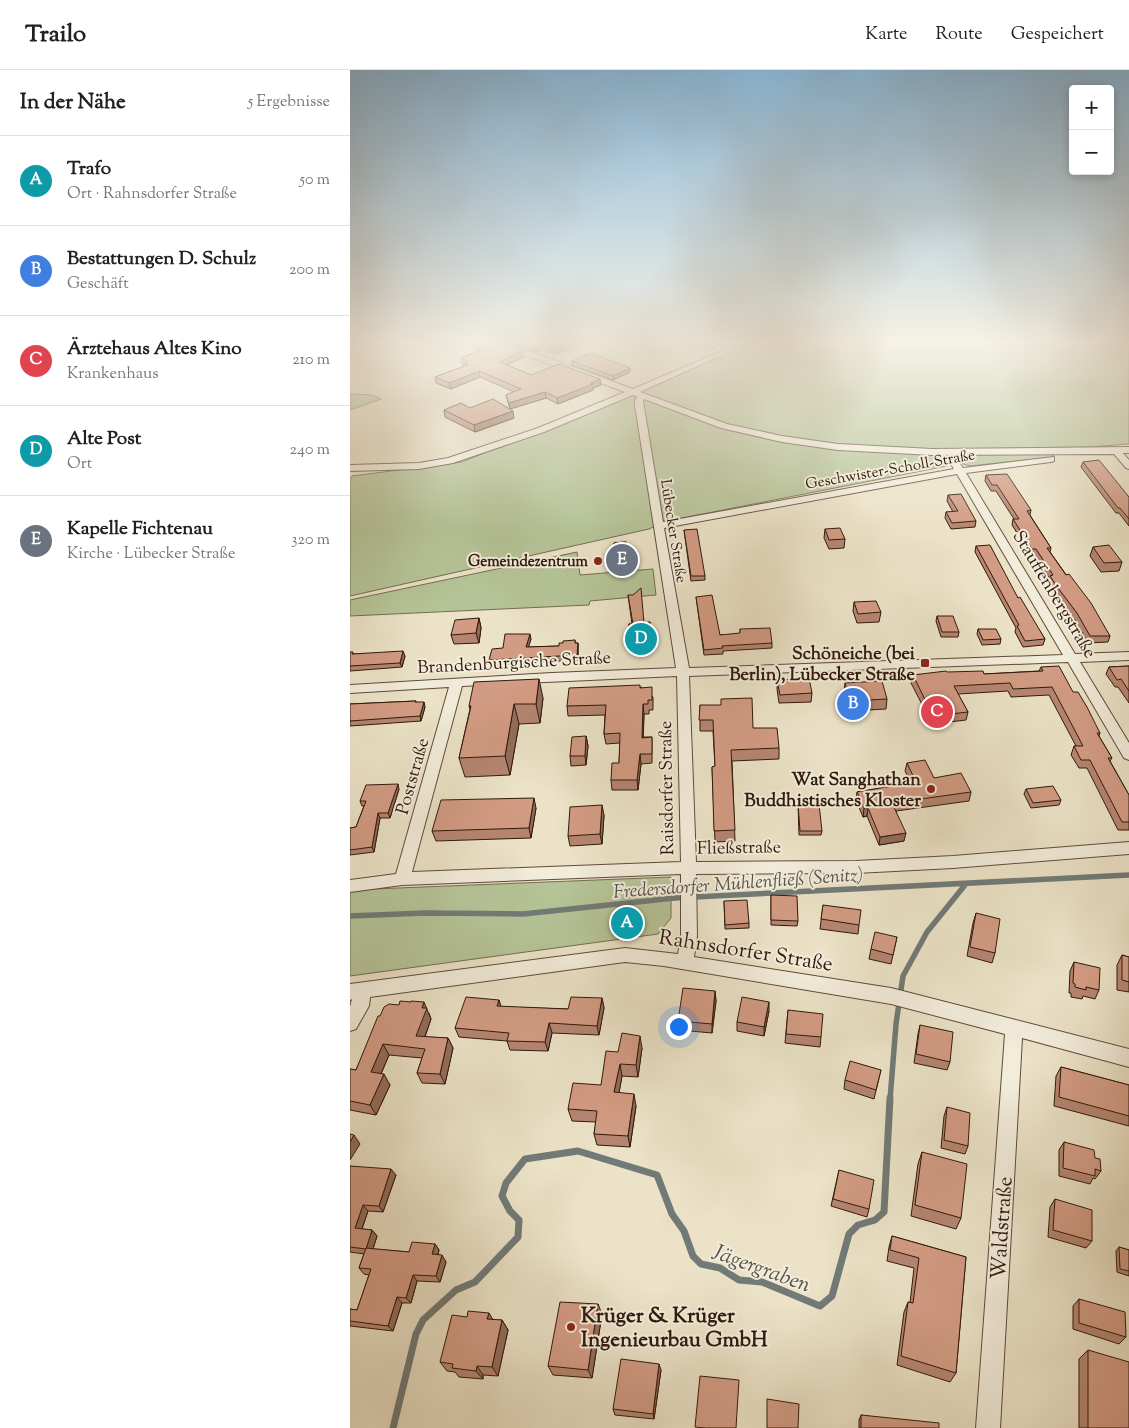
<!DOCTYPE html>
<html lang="de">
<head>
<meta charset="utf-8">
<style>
	body { margin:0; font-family:"Sorts Mill Goudy",serif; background:#f6f6f6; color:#202124 }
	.controls { position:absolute; right:15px; top:15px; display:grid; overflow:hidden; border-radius:5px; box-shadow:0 2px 8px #0003 }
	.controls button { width:45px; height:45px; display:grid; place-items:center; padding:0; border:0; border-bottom:1px solid #e0e0e0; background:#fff; color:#202124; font:25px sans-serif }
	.you { position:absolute; left:328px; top:956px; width:18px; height:18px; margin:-12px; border:4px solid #fff; border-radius:50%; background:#1a73e8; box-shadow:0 0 0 8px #1a73e833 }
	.badge { display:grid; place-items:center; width:32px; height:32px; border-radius:50%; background:#0f766e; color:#fff; font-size:16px; font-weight:700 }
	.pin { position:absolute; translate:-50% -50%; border:2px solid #fff; box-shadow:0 1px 5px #0006 }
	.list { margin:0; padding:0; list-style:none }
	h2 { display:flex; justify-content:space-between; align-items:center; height:65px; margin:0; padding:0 20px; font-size:21px }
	h2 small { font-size:16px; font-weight:400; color:#757577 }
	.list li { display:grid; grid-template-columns:32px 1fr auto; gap:15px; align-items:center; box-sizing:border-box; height:90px; padding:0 20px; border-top:1px solid #e0e0e0 }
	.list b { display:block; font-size:19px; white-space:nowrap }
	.list p { margin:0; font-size:16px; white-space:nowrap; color:#757577 }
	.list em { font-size:16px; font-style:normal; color:#757577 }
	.map { position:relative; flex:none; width:779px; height:1358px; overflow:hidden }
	header { display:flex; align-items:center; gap:30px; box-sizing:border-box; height:70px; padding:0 25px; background:#fff; border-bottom:1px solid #e0e0e0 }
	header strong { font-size:24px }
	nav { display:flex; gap:28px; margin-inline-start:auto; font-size:18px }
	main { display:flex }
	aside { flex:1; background:#fff }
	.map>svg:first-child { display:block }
	.green { fill:#b5c498; stroke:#726e52 }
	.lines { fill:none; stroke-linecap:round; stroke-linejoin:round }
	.stream-far1 { stroke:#717a77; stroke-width:5.5 }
	.stream { stroke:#717a77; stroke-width:7 }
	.minor-casing { stroke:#5f4b3a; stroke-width:2 }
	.minor { fill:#f2ecdb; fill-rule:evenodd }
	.wall { fill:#b58571; stroke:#30190b }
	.shaded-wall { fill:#936c5c; stroke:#30190b }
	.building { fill:#d29b83; stroke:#30190b }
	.poi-dot { fill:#8f2418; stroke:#f2ecdb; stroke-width:2 }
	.labels { text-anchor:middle; stroke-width:4; stroke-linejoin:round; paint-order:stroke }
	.far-street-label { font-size:15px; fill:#30190b; stroke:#f2ecdb }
	.far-poi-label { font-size:15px; font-weight:bold; fill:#30190b; stroke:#f2ecdb; text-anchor:end }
	.street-label { font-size:18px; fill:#30190b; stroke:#f2ecdb }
	.poi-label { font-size:18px; font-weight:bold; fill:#30190b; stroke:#f2ecdb; text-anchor:end }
	.water-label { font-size:19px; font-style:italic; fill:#56524a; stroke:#f2ecdb }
	.near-street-label { font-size:21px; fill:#30190b; stroke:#f2ecdb }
	.near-poi-label { font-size:21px; font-weight:bold; fill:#30190b; stroke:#f2ecdb; text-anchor:start }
	.near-water-label { font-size:22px; font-style:italic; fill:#56524a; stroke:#f2ecdb }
</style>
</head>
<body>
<header>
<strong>Trailo</strong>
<nav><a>Karte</a><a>Route</a><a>Gespeichert</a></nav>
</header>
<main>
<aside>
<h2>In der Nähe<small>5 Ergebnisse</small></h2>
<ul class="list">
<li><span class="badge" style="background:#0f9aa8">A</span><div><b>Trafo</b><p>Ort · Rahnsdorfer Straße</p></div><em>50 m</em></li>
<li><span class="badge" style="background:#3f7fe0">B</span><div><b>Bestattungen D. Schulz</b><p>Geschäft</p></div><em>200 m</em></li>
<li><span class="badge" style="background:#e0444e">C</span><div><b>Ärztehaus Altes Kino</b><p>Krankenhaus</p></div><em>210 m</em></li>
<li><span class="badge" style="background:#0f9aa8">D</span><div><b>Alte Post</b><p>Ort</p></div><em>240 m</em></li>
<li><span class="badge" style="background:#6b7280">E</span><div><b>Kapelle Fichtenau</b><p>Kirche · Lübecker Straße</p></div><em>320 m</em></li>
</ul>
</aside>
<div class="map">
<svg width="779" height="1358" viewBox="0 0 779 1358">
	<rect width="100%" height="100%" fill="#ebe2c7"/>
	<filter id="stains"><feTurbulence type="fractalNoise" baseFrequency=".004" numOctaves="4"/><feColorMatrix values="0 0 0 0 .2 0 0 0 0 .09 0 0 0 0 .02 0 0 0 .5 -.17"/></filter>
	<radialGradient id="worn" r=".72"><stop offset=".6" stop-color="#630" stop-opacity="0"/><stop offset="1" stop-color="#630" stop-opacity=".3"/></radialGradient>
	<path class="green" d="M401 272H779V374L740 377 589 379 597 396 317 451 299 459 0 526V409L2 406 112 392 335 302Z
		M0 324 22 325 31 329 0 340Z
		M703 384 704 387 620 396 613 394 608 387 612 385Z
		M227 482 230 505 303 499 306 525 240 531 239 535 0 546V530Z
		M321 807V848L308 864 0 906V822L23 819Z"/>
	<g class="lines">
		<path class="stream-far1" d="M0 846 75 843 173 844 325 828 779 805
			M540 1030 546 954 553 906 577 862 615 815"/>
		<path class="stream" d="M43 1358 66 1264 73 1250 106 1220 125 1212 168 1167 169 1150 160 1141 152 1126 156 1113 175 1089 228 1081 307 1105 322 1144 334 1161 343 1186 351 1194 370 1198 389 1210 412 1212 470 1236 482 1226 499 1164 508 1155 525 1150 534 1142 540 1028"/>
		<g class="minor-casing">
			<path id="minor" d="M145 272H154L283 319 393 272H401L290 322 377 354 432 366 488 374 582 379 779 377V383H773L779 390V399L776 398 764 384 582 385 488 380 432 372 371 358 294 329 293 331 313 452 604 399 601 394 606 391 609 392 613 398 704 387V391L701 392 616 403 725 584 779 582V590L730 592 779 673V690L774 688 718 592 339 606 346 792 506 791 603 786 779 772V784L603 798 506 803 346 804 347 866 344 887 541 918 779 979V997L672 968 650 1358H626L655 964 541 934 314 896 275 892 20 927 19 936 6 959 0 961V937L2 929 0 930V914L275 878 328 884 331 866V804L52 815 0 822V810L46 804 99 617 0 623V615L202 603 326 598 285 335V330L288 327 283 325 194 362 103 393 69 399 0 401V395L69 393 98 388 188 358 275 322 145 274ZM607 404 713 585 339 598 314 458ZM327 606 331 792 62 802 112 616Z"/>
		</g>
		<use href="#minor" class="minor"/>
	</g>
	<path class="wall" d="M103 272H147L174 287 157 295 181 305 251 315 243 318V320L208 334 196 328 160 339 156 325 164 322 130 307 101 319 86 313 85 307 114 296V295L112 294 111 288 131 280Z
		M158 272H236L206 284 193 279 186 282Z
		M334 272H376L362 278 354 276 351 277Z
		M222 291 280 298V302L263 310 222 295Z
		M94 340 164 348 125 362 95 347Z
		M733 392 779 427V456L769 443H766L731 397Z
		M636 405 681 440 680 445 701 478 700 482 760 566 758 572 738 573 725 550 706 525 699 512 700 509 684 485H681L662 455 663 449H664L646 421H641L635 411Z
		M598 425 626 451 625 457 601 459 595 448 596 442H603L597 431Z
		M475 459 495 469 494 478 479 479 474 468Z
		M334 460 355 506V510L341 511Z
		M276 472 280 500 266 501 264 473Z
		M626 476 668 528 695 569 693 575 673 577 665 562 666 558 625 482Z
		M743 477 772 492 769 501 751 502 740 486Z
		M278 525 294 553 300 552 302 577 281 578 279 554H282Z
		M346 527 370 565 390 564V559L422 573V578L373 581V584L354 585Z
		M504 532 531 542 529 552 507 553 503 541Z
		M587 546 609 562 608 567H591L586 551Z
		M129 548 131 558 129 573 104 574 101 565Z
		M628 559 651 569 650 574 632 575 627 564Z
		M181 569 178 577 209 576 213 573 225 570V573H228V590L141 595 139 590 153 578Z
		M0 582 4 584 55 586 52 597 0 601Z
		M779 596V633L768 617H765L756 604 759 597Z
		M691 597 723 622 750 663 749 666 762 688 760 691 779 725V760H768L737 698H729L721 685 724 676H726L699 625 661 627 658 621 608 624 618 642 616 650 582 654 561 613 563 605 634 604 689 601Z
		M427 610 462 623 461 632 429 633 427 619Z
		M495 613 537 629 536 639 499 641 494 623Z
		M291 617 303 627V640H299V644H294L293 667H302V693L291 694 288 720H262L261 710 269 693 270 673 256 674 254 664 255 645 218 646 217 636Z
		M193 628 190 653 169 654 160 705 115 707 109 688 120 639 119 636Z
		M66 631V632L75 637 71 651 0 656V634Z
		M350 635 403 658 429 678V689L382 691 385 771 365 772 362 697 365 696 363 661H350Z
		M236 666 238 676 236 695 221 696 220 686Z
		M557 693 584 708 621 722 619 731 546 741 554 771 529 775 517 746 513 747 506 730 507 722 561 713 555 701Z
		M49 719 40 748H30L24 782 0 785V758L6 757 14 736H12L10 731Z
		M676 719 711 730 709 735 681 738 674 724Z
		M448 734 472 761 471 765H449Z
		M186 738 181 768 86 771 82 761Z
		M254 745 252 774 220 776 218 766Z
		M421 825 448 851 447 856 421 855Z
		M374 831 399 853V858L375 859Z
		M473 835 509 855 508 864 470 859Z
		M283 843 285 858 271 859 270 854Z
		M626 843 645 883 642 893 617 886 623 853Z
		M547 867 541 894 519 889 521 879Z
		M772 885 779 887V922L767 920V895Z
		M724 892 749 920 745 929 733 926 732 929 721 927V923H719L720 901Z
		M365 921 366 931 362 963 329 960 328 951Z
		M252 928 254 938 249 965 202 963 198 981 160 980 157 971 109 967 105 958 149 930 151 937 218 939Z
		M438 940 471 967 470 977 435 973Z
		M419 941 414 966 387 961V952Z
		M79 943 81 949 75 967 98 968 103 978 95 1014 72 1013 67 1003 72 988 39 985 31 1004 40 1015 26 1045 0 1040V999L6 1000 30 946Z
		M570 955 600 992 597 1000 564 993 568 964Z
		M292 978 288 1007 272 1006 269 1022 286 1036 280 1077 247 1075 244 1064 246 1052 222 1051 218 1039 251 1015 268 982Z
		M711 997 779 1015V1056L704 1036 706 1006Z
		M531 1000 524 1029 494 1019 495 1010Z
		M597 1037 618 1076 615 1084 591 1078 594 1046Z
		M714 1072 745 1088 751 1101 745 1109 743 1108 740 1114 709 1106V1080Z
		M572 1082 611 1148 606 1159 561 1146 568 1094Z
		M0 1096 46 1105 33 1142 18 1141 12 1159 22 1160 27 1166 23 1179 59 1182 85 1174 89 1180 88 1185 96 1192 90 1212 67 1211 61 1233H52L43 1261 0 1256V1239L7 1240 19 1205 14 1204 9 1198 14 1184 0 1182Z
		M489 1100 519 1139 517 1147 481 1136Z
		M705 1129 742 1171 736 1178 698 1167 700 1137Z
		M542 1166 616 1187 606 1303 600 1312 547 1295 554 1242 558 1232 560 1233 564 1198 537 1191 539 1177Z
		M769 1177 779 1180V1206L767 1202 766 1181Z
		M729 1229 776 1267 769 1274 723 1259V1236Z
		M252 1244 242 1308 203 1305 198 1296Z
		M143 1250H152L158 1260 148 1306 133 1305V1309L109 1307 105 1302 97 1301 90 1292Z
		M738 1280 779 1358H729V1289Z
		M311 1300 304 1349 265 1345 263 1339Z
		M511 1345 589 1358H509V1350Z"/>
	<path class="shaded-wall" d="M222 272H236L206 284 205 278Z
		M351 272H354V276L351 277Z
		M362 272H376L362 278Z
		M192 274 193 279 186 282 185 276Z
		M173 281 174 287 151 297 150 292Z
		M280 298V302L263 310V306Z
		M129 301 130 307 101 319 99 313Z
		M250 309 251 315 243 318V320L208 334 207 328Z
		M195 322 196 328 160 339 159 333Z
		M163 341 164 348 125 362 124 355Z
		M129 548 131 558 129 573 126 563Z
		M180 564 181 569 177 582 176 577Z
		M228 573V590L227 585Z
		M53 581 55 586 52 597 50 593Z
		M189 609 193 628 190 653 186 634Z
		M74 632 75 637 71 651 70 646Z
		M164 634 169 654 160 705 155 686Z
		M293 634 294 644 293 677 292 668Z
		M236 666 238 676 236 695 235 686Z
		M290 684 291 694 288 720 287 710Z
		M48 714 49 719 40 748 38 743Z
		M184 728 186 738 181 768 179 758Z
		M252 735 254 745 252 774 250 764Z
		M514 738H518L517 746 513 747Z
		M28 743 30 748 24 782 22 777Z
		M556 763 554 771 529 775 530 767Z
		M365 921 366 931 362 963V954Z
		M252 928 254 938 249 965 247 956Z
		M149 930 152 940 147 936Z
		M74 932 81 949 71 977 66 966 72 938Z
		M419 932V941L414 966V957Z
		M199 953 202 963 198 981 195 972Z
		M290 966 292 978 288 1007 286 995Z
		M98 968 103 978 95 1014 90 1004Z
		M33 974 39 985 27 1013 21 1002Z
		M270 994 272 1006 267 1034 264 1022Z
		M34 1004 40 1015 26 1045 20 1035Z
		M284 1024 286 1036 280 1077 278 1066Z
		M4 1065 10 1074 0 1090V1072Z
		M41 1099 46 1105 33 1142 29 1136Z
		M13 1135 18 1141 10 1164 5 1158Z
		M22 1160 27 1166 21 1185 16 1179Z
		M85 1174 89 1180 86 1191 82 1184Z
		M92 1185 96 1192 90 1212 86 1206Z
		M63 1205 67 1211 61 1233 56 1228Z
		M47 1227 52 1233 43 1261 38 1256Z
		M248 1234 252 1244 242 1308 238 1300Z
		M139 1243 145 1253 137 1249Z
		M152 1250 158 1260 148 1306 142 1297Z
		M309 1294 311 1300 304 1349 303 1344Z
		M127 1296 133 1305V1309L126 1301Z"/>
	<path class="building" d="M119 272H147L173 281 150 292 181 305 209 294 250 309 241 313 243 314 207 328 195 322 159 333 156 325 171 319 129 301 99 313 85 307 118 295 114 293 118 291 111 288 138 278Z
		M173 272H222L205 278 192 274 185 276Z
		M241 283 280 298 263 306 222 291Z
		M143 329 163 341 124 355 94 340 111 333 120 338Z
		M749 390 779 427V449L770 438H768L733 392Z
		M657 404 681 440 677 441 701 478H697L716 505 719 504 741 533 760 566H740L727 543 708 518 700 506 703 505 686 479H682L663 449H669L647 415H642L636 405Z
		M611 424 626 451 602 453 596 442 608 441 598 425Z
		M490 458 495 469 479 470 475 459Z
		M347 459 355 506H341L334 460Z
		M276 472 279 492 266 493 264 473Z
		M640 475 668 528 670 527 695 569 675 571 667 556 669 555 626 476Z
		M759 475 772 492 754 493 743 477Z
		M291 518 294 553 300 552 301 569 280 570 279 554H283L278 525H283Z
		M362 525 370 565 390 563V559L420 558 422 573 372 576 373 578 354 580 346 527Z
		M526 531 531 542 508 544 504 532Z
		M587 546H603L609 562H592Z
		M129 548 126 563 101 565 105 550Z
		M628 559H646L651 569 633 570Z
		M155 564H180L176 577 209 576V573H213V571L225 570V573H228L227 585 139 590 142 579 153 578Z
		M53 581 50 593 0 596V582H3L2 584Z
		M709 596 723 622H728L737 637 750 663H747L762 688H758L779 725V752H772L740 690H731L724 676H733L702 617 663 619 660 613 604 616 618 642 583 646 563 605 596 601 597 602 633 601 634 604 693 601 691 597Z
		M779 596V621L771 609 767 610 759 597Z
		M459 608 462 623 430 625 427 610Z
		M189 609 186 634H164L155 686 109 688 121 636H119L124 612Z
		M532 611 537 629 500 631 495 613Z
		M290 615V618L302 617V630H298V634H293L292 668 302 667V684H290L287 710H261L262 693H269L270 663 254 664 256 635 217 636 219 618Z
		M402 628 403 658H427L429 678 381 680 385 760 364 761 362 697 365 696 363 650H349L350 635H371V629Z
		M66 631 65 632H74L70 646 0 651V634Z
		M236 666 235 686H220L222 667Z
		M575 690 584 708 611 703 621 722 542 733 556 763 530 767 518 738H514L507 722 566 712 557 693Z
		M48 714 38 743H28L22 777 0 780V758L6 757 16 731H10L16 715Z
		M703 716 711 730 683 733 676 719Z
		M184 728 179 758 82 761 91 730Z
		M448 734H469L472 761H450Z
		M252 735 250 764 218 766 220 737Z
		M421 825 447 826 448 851 421 850Z
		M397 830 399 853 375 855 374 831Z
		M473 835 511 840 509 855 471 849Z
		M283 843 284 853 270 854 269 844Z
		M626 843 650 849 645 883 620 877Z
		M525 862 547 867 543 885 521 879Z
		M772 885 779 887V912L772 910Z
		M724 892 750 898 749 920 736 917V920L725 917V914L723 913Z
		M333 918 365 921 362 954 328 951Z
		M116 927 149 930 147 936 218 939 221 927 252 928 247 956 199 953 195 972 157 971 159 963 105 958Z
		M392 927 419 932 414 957 387 952Z
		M50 931 61 932V931L74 932 72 938H77L66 966 98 968 90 1004 67 1003 75 979 33 974 21 1002 34 1004 20 1035 0 1031V999L6 1000 28 946H30L34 937 39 934 49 935Z
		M438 940 473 944 471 967 436 964Z
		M570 955 603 962 600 992 566 984Z
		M272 963 290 966 286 995 270 994 264 1022 284 1024 278 1066 244 1064 247 1041 218 1039 223 1013 251 1015 256 981 268 982Z
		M500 991 531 1000 526 1020 495 1010Z
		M711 997 779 1015V1046L709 1027Z
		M597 1037 620 1043 618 1076 594 1070Z
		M0 1064 4 1065 0 1072Z
		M714 1072 744 1080 745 1088 750 1089 751 1101 745 1099V1106L713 1098Z
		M572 1082 617 1094 611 1148 565 1135Z
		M0 1096 41 1099 29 1136 13 1135 5 1158 22 1160 16 1179 0 1177Z
		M489 1100 524 1110 519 1139 483 1129Z
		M705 1129 742 1140V1171L703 1160Z
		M542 1166 616 1187 606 1303 551 1286 558 1232 563 1233 569 1188 540 1180Z
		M62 1172 85 1174 82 1184 92 1185 86 1206 63 1205 56 1228 47 1227 38 1256 0 1251V1239L7 1240 21 1199 9 1198 16 1178 59 1182Z
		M769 1177 779 1180V1201L770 1199Z
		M729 1229 775 1242 776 1267 729 1253Z
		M210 1232 248 1234 238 1300 198 1296Z
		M118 1241 139 1243 137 1249 152 1250 142 1297 127 1296 126 1301 102 1298 103 1294 90 1292 102 1245 117 1247Z
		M738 1280 779 1292V1358H738Z
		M271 1289 309 1294 303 1344 263 1339Z
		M350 1306 389 1310 386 1358H356L345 1357Z
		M417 1329 449 1334 448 1358H417Z
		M511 1345 589 1353V1358H511Z"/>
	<linearGradient id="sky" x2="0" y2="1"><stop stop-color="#89b7d8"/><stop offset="0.59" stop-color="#f6f2e6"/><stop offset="1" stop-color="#f6f2e6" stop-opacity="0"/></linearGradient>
	<rect width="779" height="462" fill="url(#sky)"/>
	<g class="poi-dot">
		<circle cx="248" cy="491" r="5"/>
		<rect x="570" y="588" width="10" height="10" rx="2.5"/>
		<circle cx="581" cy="719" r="5"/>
		<circle cx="221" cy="1257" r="5"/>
	</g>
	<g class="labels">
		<g class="far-street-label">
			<text transform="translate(540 399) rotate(-10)" y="5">Geschwister-Scholl-Straße</text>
			<text transform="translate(324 461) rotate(81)" y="5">Lübecker Straße</text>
		</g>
		<g class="far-poi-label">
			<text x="238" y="496">Gemeindezentrum</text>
		</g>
		<g class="street-label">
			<text transform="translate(705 524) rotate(59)" y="6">Stauffenbergstraße</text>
			<text transform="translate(164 592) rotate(-3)" y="6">Brandenburgische Straße</text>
			<text transform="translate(62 706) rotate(-74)" y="6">Poststraße</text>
			<text transform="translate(316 718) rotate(-91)" y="6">Raisdorfer Straße</text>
			<text transform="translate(389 777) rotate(-1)" y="6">Fließstraße</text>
		</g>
		<g class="poi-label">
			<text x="565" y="589">Schöneiche (bei<tspan x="565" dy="21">Berlin), Lübecker Straße</tspan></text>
			<text x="571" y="715">Wat Sanghathan<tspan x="571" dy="21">Buddhistisches Kloster</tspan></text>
		</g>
		<g class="water-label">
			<text transform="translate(388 812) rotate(-4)" y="7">Fredersdorfer Mühlenfließ (Senitz)</text>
		</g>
		<g class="near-street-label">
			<text transform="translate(396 880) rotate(9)" y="7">Rahnsdorfer Straße</text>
			<text transform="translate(651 1158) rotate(-86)" y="7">Waldstraße</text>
		</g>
		<g class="near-poi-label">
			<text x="231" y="1252">Krüger &amp; Krüger<tspan x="231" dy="24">Ingenieurbau GmbH</tspan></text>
		</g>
		<g class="near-water-label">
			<text transform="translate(412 1197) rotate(20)" y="8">Jägergraben</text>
		</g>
	</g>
	<rect width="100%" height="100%" filter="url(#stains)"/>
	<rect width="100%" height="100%" fill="url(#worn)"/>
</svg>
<div class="controls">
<button>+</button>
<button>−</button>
</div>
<div class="you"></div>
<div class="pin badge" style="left:277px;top:853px;background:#0f9aa8">A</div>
<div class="pin badge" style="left:503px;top:634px;background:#3f7fe0">B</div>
<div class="pin badge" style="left:587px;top:642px;background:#e0444e">C</div>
<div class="pin badge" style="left:291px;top:569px;background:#0f9aa8">D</div>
<div class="pin badge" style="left:272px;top:490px;background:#6b7280">E</div>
</div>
</main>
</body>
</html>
